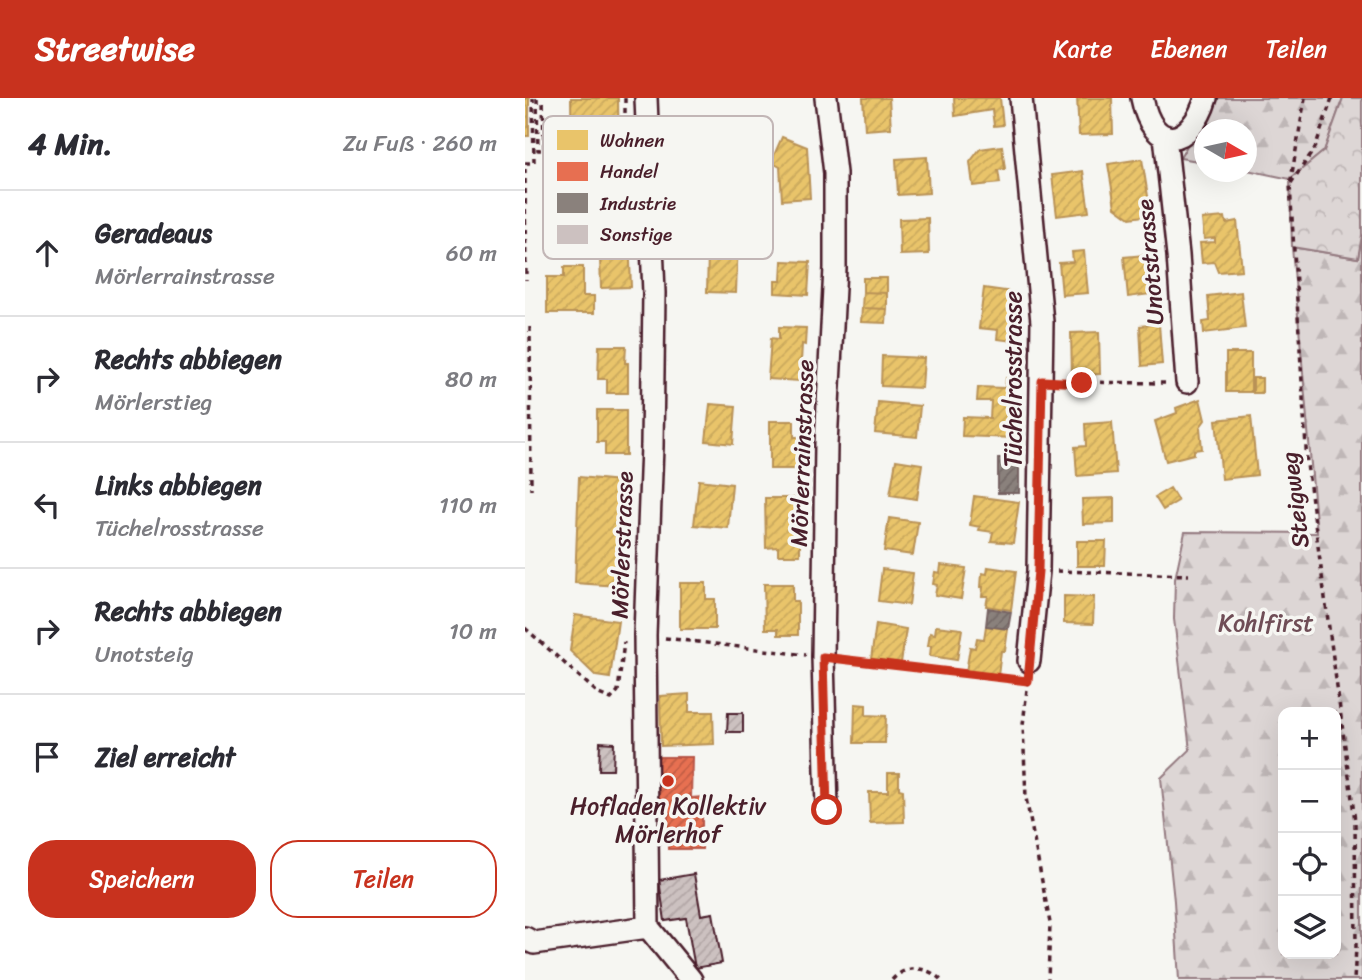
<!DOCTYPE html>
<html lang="de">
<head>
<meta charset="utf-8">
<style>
	body { margin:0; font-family:Sriracha,sans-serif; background:#f2f2f3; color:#2b2b33 }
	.controls { position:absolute; right:21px; bottom:21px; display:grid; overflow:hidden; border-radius:14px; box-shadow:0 7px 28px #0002 }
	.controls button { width:63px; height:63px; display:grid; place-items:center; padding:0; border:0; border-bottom:2px solid #e1e1e2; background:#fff; color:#2b2b33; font:35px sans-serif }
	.compass { position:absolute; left:669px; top:21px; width:63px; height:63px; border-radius:50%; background:#fff; box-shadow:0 7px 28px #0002; rotate:99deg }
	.stop { position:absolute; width:21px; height:21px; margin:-16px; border:5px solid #c8321e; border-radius:50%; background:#fff }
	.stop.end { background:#c8321e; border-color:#fff; box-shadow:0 2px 7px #0008 }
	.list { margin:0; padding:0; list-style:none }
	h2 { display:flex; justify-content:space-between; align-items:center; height:91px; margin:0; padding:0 28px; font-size:30px }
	h2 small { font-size:23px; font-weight:400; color:#7c7c81 }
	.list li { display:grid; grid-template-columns:46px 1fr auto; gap:21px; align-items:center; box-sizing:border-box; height:126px; padding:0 28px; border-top:2px solid #e1e1e2 }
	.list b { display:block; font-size:26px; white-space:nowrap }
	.list p { margin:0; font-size:23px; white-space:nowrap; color:#7c7c81 }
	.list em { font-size:23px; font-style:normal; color:#7c7c81 }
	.actions { display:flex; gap:14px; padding:21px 28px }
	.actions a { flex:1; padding:16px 0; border:2px solid #c8321e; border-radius:28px; text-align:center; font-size:24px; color:#c8321e }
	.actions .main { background:#c8321e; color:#fff }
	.icon { flex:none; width:38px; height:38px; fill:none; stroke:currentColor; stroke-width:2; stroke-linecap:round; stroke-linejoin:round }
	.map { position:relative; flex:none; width:837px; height:882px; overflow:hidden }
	header { display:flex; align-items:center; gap:42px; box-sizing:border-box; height:98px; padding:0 35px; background:#c8321e; color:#fff }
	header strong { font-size:33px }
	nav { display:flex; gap:38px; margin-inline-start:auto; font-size:24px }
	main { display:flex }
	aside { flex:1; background:#fff }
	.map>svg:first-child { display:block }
	.forest { fill:url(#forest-firs); stroke:#947a80; stroke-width:2; fill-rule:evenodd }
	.park { fill:url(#park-crowns); stroke:#947a80; stroke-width:2 }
	.homes { fill:url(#homes-hatch); stroke:#b99257; stroke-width:2 }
	.shops { fill:url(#shops-hatch); stroke:#b85746; stroke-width:2 }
	.industry { fill:url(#industry-hatch); stroke:#776464; stroke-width:2 }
	.building { fill:url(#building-hatch); stroke:#4a1f2b; stroke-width:2 }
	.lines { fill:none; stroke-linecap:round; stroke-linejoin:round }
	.minor-casing { stroke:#4a1f2b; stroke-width:26 }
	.path { stroke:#4a1f2b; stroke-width:3.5; stroke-dasharray:5 5; stroke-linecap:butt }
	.minor { stroke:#f6f6f2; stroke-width:21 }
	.route { stroke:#c8321e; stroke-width:9 }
	.poi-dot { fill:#c8321e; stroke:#f6f6f2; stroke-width:2.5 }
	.labels { text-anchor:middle; stroke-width:7; stroke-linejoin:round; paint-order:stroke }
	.street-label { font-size:24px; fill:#4a1f2b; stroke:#f6f6f2 }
	.park-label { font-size:24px; fill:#6f4d56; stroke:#f6f6f2 }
	.poi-label { font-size:24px; fill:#4a1f2b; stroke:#f6f6f2 }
	.key { fill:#f6f6f2; stroke:#c2b6b6; stroke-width:2 }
	.key-label { font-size:19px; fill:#4a1f2b }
</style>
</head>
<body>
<header>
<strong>Streetwise</strong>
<nav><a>Karte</a><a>Ebenen</a><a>Teilen</a></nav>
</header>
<main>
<aside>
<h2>4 Min.<small>Zu Fuß · 260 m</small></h2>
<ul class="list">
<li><svg class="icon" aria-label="ahead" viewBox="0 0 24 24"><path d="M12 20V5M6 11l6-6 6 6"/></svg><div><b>Geradeaus</b><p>Mörlerrainstrasse</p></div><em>60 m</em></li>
<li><svg class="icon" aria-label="right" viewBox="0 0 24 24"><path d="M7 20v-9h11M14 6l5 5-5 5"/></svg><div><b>Rechts abbiegen</b><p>Mörlerstieg</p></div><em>80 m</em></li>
<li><svg class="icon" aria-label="left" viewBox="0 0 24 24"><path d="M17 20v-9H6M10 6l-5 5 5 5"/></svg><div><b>Links abbiegen</b><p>Tüchelrosstrasse</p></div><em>110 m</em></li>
<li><svg class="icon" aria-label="right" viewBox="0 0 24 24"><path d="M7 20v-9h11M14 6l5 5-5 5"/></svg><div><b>Rechts abbiegen</b><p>Unotsteig</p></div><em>10 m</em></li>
<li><svg class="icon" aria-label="arrive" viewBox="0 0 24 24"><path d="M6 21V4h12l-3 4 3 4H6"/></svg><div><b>Ziel erreicht</b></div></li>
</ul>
<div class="actions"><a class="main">Speichern</a><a>Teilen</a></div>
</aside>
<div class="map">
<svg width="837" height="882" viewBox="0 0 837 882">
	<defs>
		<pattern id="forest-firs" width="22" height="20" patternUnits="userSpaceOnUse" patternTransform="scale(1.75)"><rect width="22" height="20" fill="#ddd6d5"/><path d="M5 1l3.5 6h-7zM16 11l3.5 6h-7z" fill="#bfb7b7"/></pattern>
		<pattern id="park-crowns" width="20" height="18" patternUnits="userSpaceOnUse" patternTransform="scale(1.75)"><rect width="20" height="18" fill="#ddd6d5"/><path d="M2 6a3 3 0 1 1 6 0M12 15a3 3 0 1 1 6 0" fill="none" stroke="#bfb7b7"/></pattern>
		<pattern id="homes-hatch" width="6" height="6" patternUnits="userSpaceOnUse" patternTransform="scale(1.75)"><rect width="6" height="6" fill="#e9c46a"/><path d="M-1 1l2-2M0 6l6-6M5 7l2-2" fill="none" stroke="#c9a85c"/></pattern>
		<pattern id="shops-hatch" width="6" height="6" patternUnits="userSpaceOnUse" patternTransform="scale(1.75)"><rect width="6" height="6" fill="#e76f51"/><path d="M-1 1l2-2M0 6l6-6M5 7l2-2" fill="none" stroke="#bd5b43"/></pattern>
		<pattern id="industry-hatch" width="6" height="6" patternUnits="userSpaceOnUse" patternTransform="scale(1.75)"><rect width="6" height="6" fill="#8a817c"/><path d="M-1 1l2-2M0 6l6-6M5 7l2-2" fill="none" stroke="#736966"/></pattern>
		<pattern id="building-hatch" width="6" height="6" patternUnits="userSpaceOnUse" patternTransform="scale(1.75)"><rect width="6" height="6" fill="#ccc1c0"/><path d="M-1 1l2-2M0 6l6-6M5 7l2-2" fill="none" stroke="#b1a5a5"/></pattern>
	</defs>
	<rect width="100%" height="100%" fill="#f6f6f2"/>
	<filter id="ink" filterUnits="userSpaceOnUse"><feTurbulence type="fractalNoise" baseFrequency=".0143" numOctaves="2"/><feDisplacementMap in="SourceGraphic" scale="14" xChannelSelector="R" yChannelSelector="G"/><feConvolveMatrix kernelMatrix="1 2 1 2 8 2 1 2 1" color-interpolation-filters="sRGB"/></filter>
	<g filter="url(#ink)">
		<path class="forest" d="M689 0H818L799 53 765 81 722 72V32H680L679 64 655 60Z
			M837 137V882H654L649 803 636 680 665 652 649 521 650 481 660 434 792 435 767 149 833 160ZM758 614H811V856H758Z"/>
		<path class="park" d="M818 0H837V137L833 160 767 149 765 81 799 53Z"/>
		<path class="homes" d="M0 0H4V38H0Z
			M46 0H93L94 60 47 61Z
			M338 0H364L366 30 340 32Z
			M429 0H475L478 27 469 28 467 12 430 18Z
			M552 0H587L588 36 554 37Z
			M257 39 282 49 285 100 257 102 255 69 246 64Z
			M477 48 480 71 473 72 475 85 448 88 445 64 455 51Z
			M402 59 404 95 373 97 371 61Z
			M617 61 626 117 605 120 590 109 583 66Z
			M558 73 564 114 532 118 527 77Z
			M700 119 701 125 712 123 717 172 693 174 689 164 677 165 675 145 690 144V140L679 141 677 121Z
			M403 120 404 156 375 157 374 121Z
			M104 137 106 189 76 190 75 161H87L86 138Z
			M197 139 213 140 211 195 182 194 183 154 196 155Z
			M559 153 563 195 537 197 534 165 548 164 547 154Z
			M630 156 634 195 603 199 599 159Z
			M257 163 285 164 283 197 250 195V183H256Z
			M39 169H58V198H69V215H22V179H39Z
			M338 180H362V195L338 194Z
			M459 190 488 194 486 218 491 219 488 243 472 241 473 232 454 230Z
			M338 194 362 195V211L337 210Z
			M716 194 720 230 679 235 678 224 685 223 683 198Z
			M337 210 362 211 361 225 336 224Z
			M634 226 637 266 617 268 615 228Z
			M254 229 281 230 280 247 277 246 275 283 243 281 246 240 254 241Z
			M574 234 575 276 547 277 546 235Z
			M74 248H101L100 265H103V295H82V281H73Z
			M701 255H726V294H701Z
			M357 258 399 260 397 290 356 288Z
			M481 280 492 281 489 340 437 338 438 319 465 320 466 303H452L453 289 480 290Z
			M728 280H737V295H728Z
			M675 301 680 322 675 329 677 351 669 352V356L641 363 630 323 652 315 651 310Z
			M353 304 395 308 392 339 350 335Z
			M185 306 211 308 208 346 181 343Z
			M72 312H101V357H80V344H72Z
			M726 318 732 377 697 381 691 322Z
			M245 323H269V339H275V371H245Z
			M587 324 591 375 552 378 550 349 561 348 560 326Z
			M371 362 397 366 392 401 365 397Z
			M54 379 95 383 99 436 93 488 50 485Z
			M174 382 207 386 203 430 169 427Z
			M645 390 653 403 638 412 630 399Z
			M449 398 494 404 488 445 466 443 468 434 454 432 455 429 445 427Z
			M240 400H270L271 424H275V457H253V449L241 450Z
			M589 400V425L558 426 557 401Z
			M364 420 393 424 388 457 359 453Z
			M552 443H581L580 468H552Z
			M416 467 441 470 436 501 410 497 412 487 408 486 410 474 415 475Z
			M463 469 491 473 486 512 461 508 463 498H457L458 489H456L457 475 462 476Z
			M357 471 388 475 384 507 353 503Z
			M155 485H181V501H190V531H155Z
			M239 486H268V503H273V537H253V531H240Z
			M539 498 569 499 568 526 539 525Z
			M50 517 93 523 85 580 71 578 45 553Z
			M351 526 381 531 376 565 346 561Z
			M411 528 437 531 432 562 405 558 406 548H403L405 535 410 536Z
			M461 528 483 531 480 553H476L473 578 441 574 445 549 450 550 452 540 459 541Z
			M164 596V614H188L189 646 136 648 135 598Z
			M330 606 341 607V617L361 618 360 645H329Z
			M363 675H374V691L378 692 379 724 345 725 344 694H363Z"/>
		<path class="shops" d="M133 659H167L166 700 177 699V751H143V711H133Z"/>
		<path class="industry" d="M473 360H494V395H473Z
			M463 510 486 514 483 531 461 528Z"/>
		<path class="building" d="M203 615H218V634H202Z
			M75 644 89 645 88 672H74Z
			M169 776 176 817 188 815 197 865 170 870 161 820 140 823 134 782Z"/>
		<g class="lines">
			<g class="minor-casing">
				<path id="minor" d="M121 0 129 195 127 348 120 537 123 829 166 882
					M301 0 310 75V170L301 346 298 559 302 712
					M496 0 517 224 513 473 504 563
					M617 0C628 56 666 49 681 0
					M640 38 653 157 662 284
					M0 840 9 845 123 829"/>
			</g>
			<path class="path" d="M12 0 13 52H19L18 0
				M100 0V26
				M780 0 765 87 782 366 830 723 831 850 829 882
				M0 65H9L8 0
				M0 71 1 182
				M766 85 790 50 807 0
				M5 229 6 392
				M535 284 643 285
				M532 473 664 477
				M0 530 74 596 86 601 93 593 99 544
				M140 540 281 557
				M317 562 497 582
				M503 582 498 627 501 700 525 825 523 882
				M367 882C381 866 402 868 416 882"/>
			<use href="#minor" class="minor"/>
		</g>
	</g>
	<g class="lines" filter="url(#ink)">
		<path class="route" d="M302 712 298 559 503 583 513 473 517 283 557 285"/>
	</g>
	<circle class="poi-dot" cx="143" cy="683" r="7"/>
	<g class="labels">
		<g class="street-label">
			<text transform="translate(625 164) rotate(-95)" y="8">Unotstrasse</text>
			<text transform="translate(488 281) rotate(-90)" y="8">Tüchelrosstrasse</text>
			<text transform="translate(277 355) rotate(-88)" y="8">Mörlerrainstrasse</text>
			<text transform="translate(770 402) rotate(-97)" y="8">Steigweg</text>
			<text transform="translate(97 447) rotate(-88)" y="8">Mörlerstrasse</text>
		</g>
		<g class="park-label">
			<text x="741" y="533">Kohlfirst</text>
		</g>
		<g class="poi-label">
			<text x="143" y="716">Hofladen Kollektiv<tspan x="143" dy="28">Mörlerhof</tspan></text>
		</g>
	</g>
	<rect x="18" y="18" width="230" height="143" rx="10" class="key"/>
	<rect x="32" y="32" width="31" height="20" fill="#e9c46a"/>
	<rect x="32" y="64" width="31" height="19" fill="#e76f51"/>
	<rect x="32" y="95" width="31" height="20" fill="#8a817c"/>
	<rect x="32" y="127" width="31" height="19" fill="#ccc1c0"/>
	<g class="key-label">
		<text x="75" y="49">Wohnen</text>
		<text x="75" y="80">Handel</text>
		<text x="75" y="112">Industrie</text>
		<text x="75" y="143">Sonstige</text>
	</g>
</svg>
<div class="controls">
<button>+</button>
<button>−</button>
<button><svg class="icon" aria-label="locate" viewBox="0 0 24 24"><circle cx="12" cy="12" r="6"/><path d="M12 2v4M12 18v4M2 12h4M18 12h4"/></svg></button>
<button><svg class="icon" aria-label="layers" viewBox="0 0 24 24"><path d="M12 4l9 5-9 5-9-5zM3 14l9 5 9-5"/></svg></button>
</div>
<svg class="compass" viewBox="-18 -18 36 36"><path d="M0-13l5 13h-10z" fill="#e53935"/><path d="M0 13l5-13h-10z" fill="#7c7c81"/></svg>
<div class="stop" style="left:302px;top:712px"></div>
<div class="stop end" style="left:557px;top:285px"></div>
</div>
</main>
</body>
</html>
